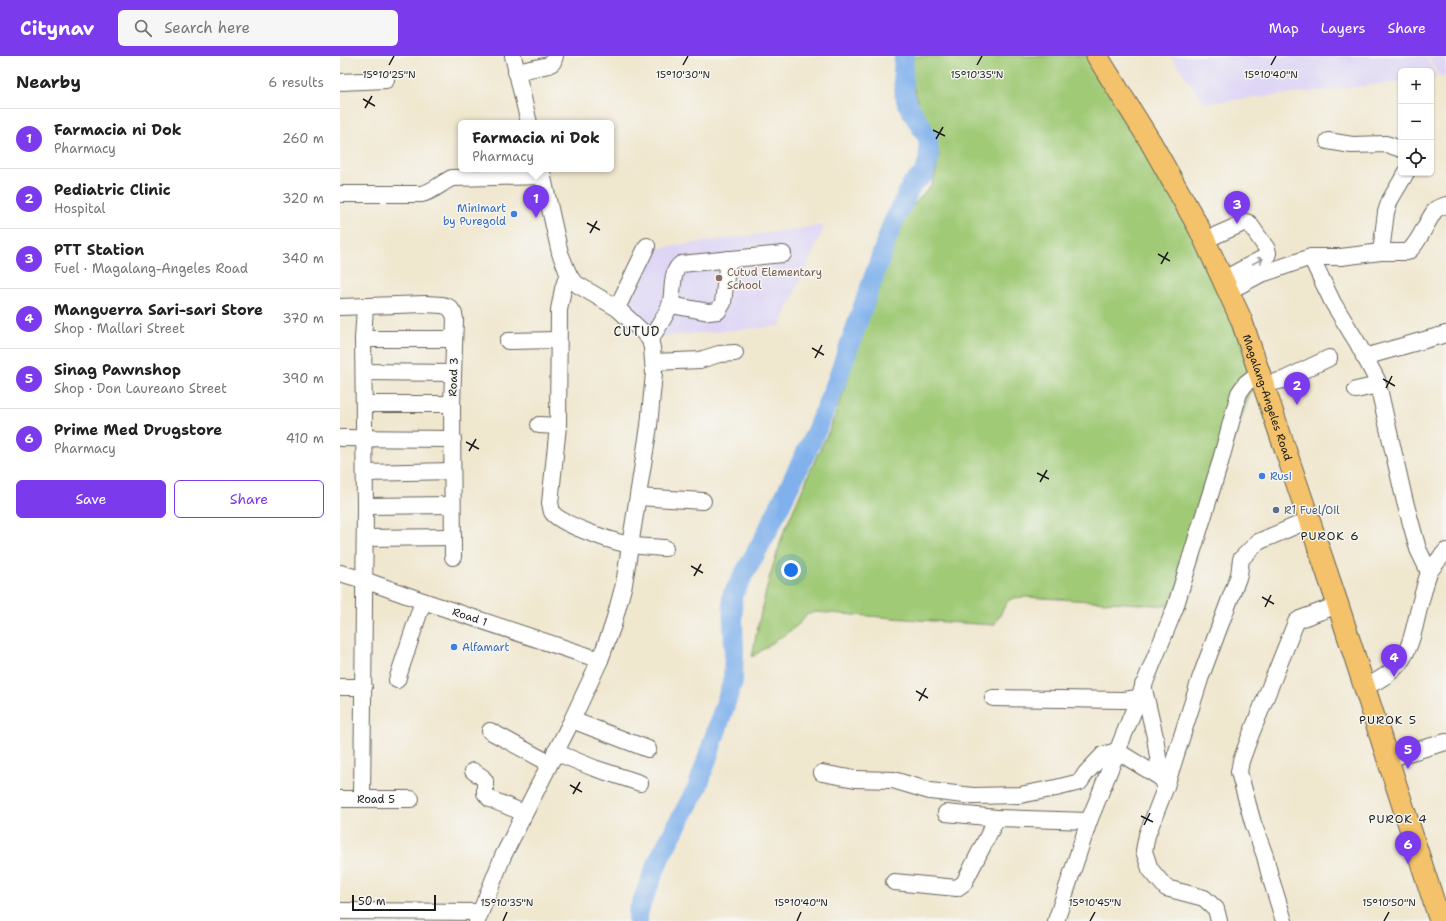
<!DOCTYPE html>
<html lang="en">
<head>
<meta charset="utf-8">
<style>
	body { margin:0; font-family:"Shantell Sans",sans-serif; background:#f6f6f6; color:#222 }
	.controls { position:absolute; right:12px; top:12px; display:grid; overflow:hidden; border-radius:6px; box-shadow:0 1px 3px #0004 }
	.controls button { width:36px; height:36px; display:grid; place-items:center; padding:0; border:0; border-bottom:1px solid #e0e0e0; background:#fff; color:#222; font:20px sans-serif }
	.scale { position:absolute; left:12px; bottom:10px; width:84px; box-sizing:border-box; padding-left:4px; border:2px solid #1c1c1c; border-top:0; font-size:11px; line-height:14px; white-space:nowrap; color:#1c1c1c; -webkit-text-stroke:3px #f6f6f2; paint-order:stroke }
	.you { position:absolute; left:451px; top:514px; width:14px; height:14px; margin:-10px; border:3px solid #fff; border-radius:50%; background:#1a73e8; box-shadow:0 0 0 6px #1a73e833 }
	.badge { display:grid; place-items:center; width:26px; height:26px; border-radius:50%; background:#7c3aed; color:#fff; font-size:13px; font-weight:700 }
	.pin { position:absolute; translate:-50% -33px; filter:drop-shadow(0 1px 2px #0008) }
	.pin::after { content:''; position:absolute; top:21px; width:14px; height:12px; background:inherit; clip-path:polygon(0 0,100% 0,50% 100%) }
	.popup { position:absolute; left:118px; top:64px; width:156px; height:52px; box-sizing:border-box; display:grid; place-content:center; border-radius:6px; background:#fff; filter:drop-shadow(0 1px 3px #0005); font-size:13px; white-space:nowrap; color:#767676 }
	.popup b { font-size:15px; color:#222 }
	.popup::after { content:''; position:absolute; left:50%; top:100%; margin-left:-8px; border:8px solid transparent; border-top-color:#fff }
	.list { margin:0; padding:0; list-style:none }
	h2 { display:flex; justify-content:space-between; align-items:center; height:52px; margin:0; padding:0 16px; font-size:17px }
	h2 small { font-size:13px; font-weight:400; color:#767676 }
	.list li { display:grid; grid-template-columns:26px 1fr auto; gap:12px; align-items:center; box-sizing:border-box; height:60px; padding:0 16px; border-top:1px solid #e0e0e0 }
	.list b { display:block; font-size:15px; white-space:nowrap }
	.list p { margin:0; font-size:13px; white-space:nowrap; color:#767676 }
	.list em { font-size:13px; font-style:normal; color:#767676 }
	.actions { display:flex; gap:8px; padding:12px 16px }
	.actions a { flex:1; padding:9px 0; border:1px solid #7c3aed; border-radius:6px; text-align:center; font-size:14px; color:#7c3aed }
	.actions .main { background:#7c3aed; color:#fff }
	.icon { flex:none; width:22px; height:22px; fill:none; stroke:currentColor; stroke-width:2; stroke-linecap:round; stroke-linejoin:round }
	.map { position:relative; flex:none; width:1106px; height:865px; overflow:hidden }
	header { display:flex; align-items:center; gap:24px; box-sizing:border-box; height:56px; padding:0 20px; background:#7c3aed; color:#fff }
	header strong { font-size:19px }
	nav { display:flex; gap:22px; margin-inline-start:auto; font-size:14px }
	.search { width:280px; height:36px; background:#f6f6f6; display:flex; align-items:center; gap:10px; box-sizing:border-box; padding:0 14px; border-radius:6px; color:#767676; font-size:15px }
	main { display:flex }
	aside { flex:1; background:#fff }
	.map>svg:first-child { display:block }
	.built { fill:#ded5f5 }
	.green { fill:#a1ca77; stroke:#5e734a }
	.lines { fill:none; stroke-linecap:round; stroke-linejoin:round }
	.river { stroke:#80b1ec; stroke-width:20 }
	.minor-casing { stroke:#66635b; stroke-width:18 }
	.major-casing { stroke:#66635b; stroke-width:23 }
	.minor { stroke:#fff; stroke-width:16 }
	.major { stroke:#f3c26a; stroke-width:21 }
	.oneway { stroke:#999 }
	.ticks { fill:none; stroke:#1c1c1c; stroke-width:1.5 }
	.shop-dot { fill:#3f7fe0; stroke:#f6f6f2; stroke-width:1.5 }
	.education-dot { fill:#8d6e63; stroke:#f6f6f2; stroke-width:1.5 }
	.service-dot { fill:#5c6f8a; stroke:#f6f6f2; stroke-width:1.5 }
	.labels { text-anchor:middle; stroke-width:3; stroke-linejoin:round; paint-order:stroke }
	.shop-label { font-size:11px; fill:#366cbe; stroke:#f6f6f2; text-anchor:start }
	.education-label { font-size:11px; fill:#785e54; stroke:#f6f6f2; text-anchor:start }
	.street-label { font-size:11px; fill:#1c1c1c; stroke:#f6f6f2 }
	.service-label { font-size:11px; fill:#4e5e75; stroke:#f6f6f2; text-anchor:start }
	.neighbourhood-label { font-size:12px; letter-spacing:1px; fill:#1c1c1c; stroke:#f6f6f2 }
	.quarter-label { font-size:13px; letter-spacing:1px; fill:#1c1c1c; stroke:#f6f6f2 }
	.ticks-label { font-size:10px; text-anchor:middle; fill:#1c1c1c; stroke:#f6f6f2; stroke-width:3; stroke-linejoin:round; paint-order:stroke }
</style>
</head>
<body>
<header>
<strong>Citynav</strong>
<div class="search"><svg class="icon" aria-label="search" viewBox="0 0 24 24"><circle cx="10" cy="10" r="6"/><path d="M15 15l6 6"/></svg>Search here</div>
<nav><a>Map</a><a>Layers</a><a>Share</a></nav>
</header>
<main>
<aside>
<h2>Nearby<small>6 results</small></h2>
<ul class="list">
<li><span class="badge">1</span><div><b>Farmacia ni Dok</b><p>Pharmacy</p></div><em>260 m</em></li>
<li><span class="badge">2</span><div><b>Pediatric Clinic</b><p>Hospital</p></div><em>320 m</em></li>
<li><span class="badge">3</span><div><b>PTT Station</b><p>Fuel · Magalang-Angeles Road</p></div><em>340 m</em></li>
<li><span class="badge">4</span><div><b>Manguerra Sari-sari Store</b><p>Shop · Mallari Street</p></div><em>370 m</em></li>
<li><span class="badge">5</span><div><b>Sinag Pawnshop</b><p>Shop · Don Laureano Street</p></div><em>390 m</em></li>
<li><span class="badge">6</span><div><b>Prime Med Drugstore</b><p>Pharmacy</p></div><em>410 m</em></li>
</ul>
<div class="actions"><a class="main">Save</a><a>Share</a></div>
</aside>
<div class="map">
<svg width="1106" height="865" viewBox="0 0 1106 865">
	<rect width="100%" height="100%" fill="#f6f6f2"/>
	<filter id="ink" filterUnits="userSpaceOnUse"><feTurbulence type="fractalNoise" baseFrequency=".025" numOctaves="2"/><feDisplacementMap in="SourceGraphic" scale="8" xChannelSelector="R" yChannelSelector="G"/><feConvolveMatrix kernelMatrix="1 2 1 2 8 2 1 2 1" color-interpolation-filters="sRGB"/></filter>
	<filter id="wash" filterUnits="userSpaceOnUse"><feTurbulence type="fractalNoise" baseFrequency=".012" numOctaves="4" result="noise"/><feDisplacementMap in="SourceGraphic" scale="16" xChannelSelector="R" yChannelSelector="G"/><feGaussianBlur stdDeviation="0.9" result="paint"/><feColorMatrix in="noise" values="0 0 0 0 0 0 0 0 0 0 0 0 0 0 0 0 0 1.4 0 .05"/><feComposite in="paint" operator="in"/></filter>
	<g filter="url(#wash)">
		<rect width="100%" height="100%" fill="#f0e7cf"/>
		<path class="built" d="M830 0H1085L1098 22H1091V15H1061V26L865 47Z
			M1088 0H1106V21H1100Z
			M485 169 440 270 315 281 280 250 311 193Z"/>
		<path class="green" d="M570 0H753L827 121 917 318 833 550 685 541 673 542 668 545 654 569C594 566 535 560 475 556L466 559 459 568 451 574 412 601 418 569 429 523 443 478 476 402 489 375 502 340 552 181 562 161 591 130 596 116 599 99 593 77 580 54 571 22Z"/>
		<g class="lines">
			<path class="river" d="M298 865V856L320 801 358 730 393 625 394 594 392 540 425 480 473 382 496 327 552 169 572 128 584 118 589 103 588 82 567 47 564 36 563 17 564 0"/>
		</g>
	</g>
	<g filter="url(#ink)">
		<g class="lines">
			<g class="minor-casing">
				<g id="minor">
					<path d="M173 0 189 67"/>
					<path d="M176 16 209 9 213 6 215 0"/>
					<path d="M0 26 46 24"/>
					<path d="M988 85 1012 89 1046 88 1061 93"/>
					<path d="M0 138H81C93 136 101 127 112 122L203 120"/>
					<path d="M865 184 906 166 909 167 927 193 928 197 927 200 884 223"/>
					<path d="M1041 196 1046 156 1050 144 1066 117"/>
					<path d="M971 201 993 247 1017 286 1037 324 1064 442 1078 493 1089 516"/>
					<path d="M228 217 223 233 219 254 218 370 210 447C211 450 211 453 212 456 218 468 277 487 291 489 302 491 314 491 325 492"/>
					<path d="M889 235 919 219 971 201H1001L1041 196H1067C1078 190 1087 164 1096 153L1106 149"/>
					<path d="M331 249 369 256 378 255 383 247 388 203"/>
					<path d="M0 251 85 248 102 249 106 250 110 252 114 258 115 263 112 348 113 501"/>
					<path d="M277 252 307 190"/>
					<path d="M23 283H114"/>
					<path d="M310 284C316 274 326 260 330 249 334 238 330 215 341 208L443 198"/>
					<path d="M168 285 218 284"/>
					<path d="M1024 301 1106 278"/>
					<path d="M314 306 360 304 379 298 395 297"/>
					<path d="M24 316 113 317"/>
					<path d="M923 329 943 324 989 302"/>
					<path d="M1016 334 1038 329"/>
					<path d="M25 348H112"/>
					<path d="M199 369 218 370"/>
					<path d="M0 382 113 383"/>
					<path d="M25 417 112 415"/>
					<path d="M298 441 363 445"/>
					<path d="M25 450 112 449"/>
					<path d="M25 482 113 481"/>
					<path id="s1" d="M0 517 24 524 83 545 260 604"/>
					<path d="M57 624 83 545"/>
					<path d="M803 629 815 681 821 722"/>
					<path d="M0 631H24"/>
					<path d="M1024 631C1074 611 1070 582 1083 537 1085 531 1086 523 1089 517 1091 512 1102 500 1106 495"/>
					<path d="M653 642 783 644 798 642"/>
					<path d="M232 664 308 693"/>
					<path d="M150 675 209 707"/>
					<path d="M215 696 254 712 300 727"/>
					<path d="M1047 703 1106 686"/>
					<path d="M133 715 142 721 145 725V737L150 743 184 757"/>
					<path d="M482 717 515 723 553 724 590 735 633 740 680 739 716 732 740 726 746 717 763 699 777 695 821 722 826 730"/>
					<path id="s2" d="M0 743H71"/>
					<path d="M22 743 25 450 23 283 25 251"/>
					<path d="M606 757 657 762 749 765"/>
					<path d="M554 826 617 832 624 827 657 762"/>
					<path d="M0 855 140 856"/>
					<path d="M137 865 163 800 232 664 260 604 273 569 284 528 309 370 314 317 312 292 310 284 306 279 277 252 238 229 232 224 228 217 220 197 201 113"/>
					<path d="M716 865 749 765 835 552 880 407 899 337 906 327 919 317"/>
					<path d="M879 865 876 853 864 842 826 832 810 813 804 795 807 779 826 730 861 620 899 519 901 503 918 486 969 464"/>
					<path d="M944 865 930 820 925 800 913 767 899 716 901 705 909 683 956 566 960 563 998 549"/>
				</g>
			</g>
			<g class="major-casing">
				<g id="major">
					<path id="s3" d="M757 0 810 85 859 172 901 263 998 549 1100 865"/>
				</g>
			</g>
			<use href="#minor" class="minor"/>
			<use href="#major" class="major"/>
		</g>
		<defs><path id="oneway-shaft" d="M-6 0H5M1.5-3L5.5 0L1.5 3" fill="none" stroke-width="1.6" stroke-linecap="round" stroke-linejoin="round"/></defs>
		<use class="oneway" href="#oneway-shaft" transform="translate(918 205) rotate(-28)"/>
	</g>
	<path class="ticks" d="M49 9 54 0M343 9 348 0M637 9 642 0M931 9 936 0M23 43 35 50M25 52 32 40M593 74 605 80M596 83 603 71M247 167 260 174M250 177 257 165M818 198 830 205M821 208 828 196M472 292 484 299M475 302 482 289M1043 323 1055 330M1046 332 1052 320M126 386 139 393M129 395 136 383M697 417 709 423M700 426 707 414M351 510 363 517M354 520 361 508M922 541 934 548M925 551 931 539M576 635 588 642M579 645 586 632M230 729 242 736M233 738 240 726M801 760 813 766M804 769 810 757M163 865 167 856M457 865 461 856M750 865 755 856M1044 865 1049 856"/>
	<g class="shop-dot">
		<circle cx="174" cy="158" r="4"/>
		<circle cx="922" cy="420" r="4"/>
		<circle cx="114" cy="591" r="4"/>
	</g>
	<circle class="education-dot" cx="379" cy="222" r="4"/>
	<circle class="service-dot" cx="936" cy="454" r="4"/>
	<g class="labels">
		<g class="shop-label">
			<text x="166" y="156" text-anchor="end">Minimart<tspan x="166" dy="13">by Puregold</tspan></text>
			<text x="930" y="424">Rusi</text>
			<text x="122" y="595">Alfamart</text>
		</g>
		<g class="education-label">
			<text x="387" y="220">Cutud Elementary<tspan x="387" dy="13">School</tspan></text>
		</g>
		<g class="street-label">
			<text transform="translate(113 321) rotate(-88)" y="4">Road 3</text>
			<text dy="4" stroke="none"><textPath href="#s3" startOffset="383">Magalang-Angeles Road</textPath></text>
			<text dy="4" stroke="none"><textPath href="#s1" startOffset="137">Road 1</textPath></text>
			<text dy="4" stroke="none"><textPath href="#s2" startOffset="36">Road 5</textPath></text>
		</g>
		<g class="service-label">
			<text x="944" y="458">R1 Fuel/Oil</text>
		</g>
		<g class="neighbourhood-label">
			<text x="990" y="484">PUROK 6</text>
			<text x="1048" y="668">PUROK 5</text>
			<text x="1058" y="767">PUROK 4</text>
		</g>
		<g class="quarter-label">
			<text x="297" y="280">CUTUD</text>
		</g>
	</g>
	<g class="ticks-label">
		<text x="49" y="22">15°10'25"N</text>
		<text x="343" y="22">15°10'30"N</text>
		<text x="637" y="22">15°10'35"N</text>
		<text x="931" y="22">15°10'40"N</text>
		<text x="167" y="850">15°10'35"N</text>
		<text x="461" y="850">15°10'40"N</text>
		<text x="755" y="850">15°10'45"N</text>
		<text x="1049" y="850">15°10'50"N</text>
	</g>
</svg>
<div class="controls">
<button>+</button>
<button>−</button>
<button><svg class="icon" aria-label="locate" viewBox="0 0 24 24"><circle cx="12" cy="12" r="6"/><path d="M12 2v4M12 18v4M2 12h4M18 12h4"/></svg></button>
</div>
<div class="scale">50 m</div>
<div class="you"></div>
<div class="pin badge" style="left:196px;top:162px">1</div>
<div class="popup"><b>Farmacia ni Dok</b>Pharmacy</div>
<div class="pin badge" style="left:957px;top:349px">2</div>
<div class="pin badge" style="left:897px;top:168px">3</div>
<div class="pin badge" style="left:1054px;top:621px">4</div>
<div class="pin badge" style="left:1068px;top:713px">5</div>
<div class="pin badge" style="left:1068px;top:808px">6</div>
</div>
</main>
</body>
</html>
